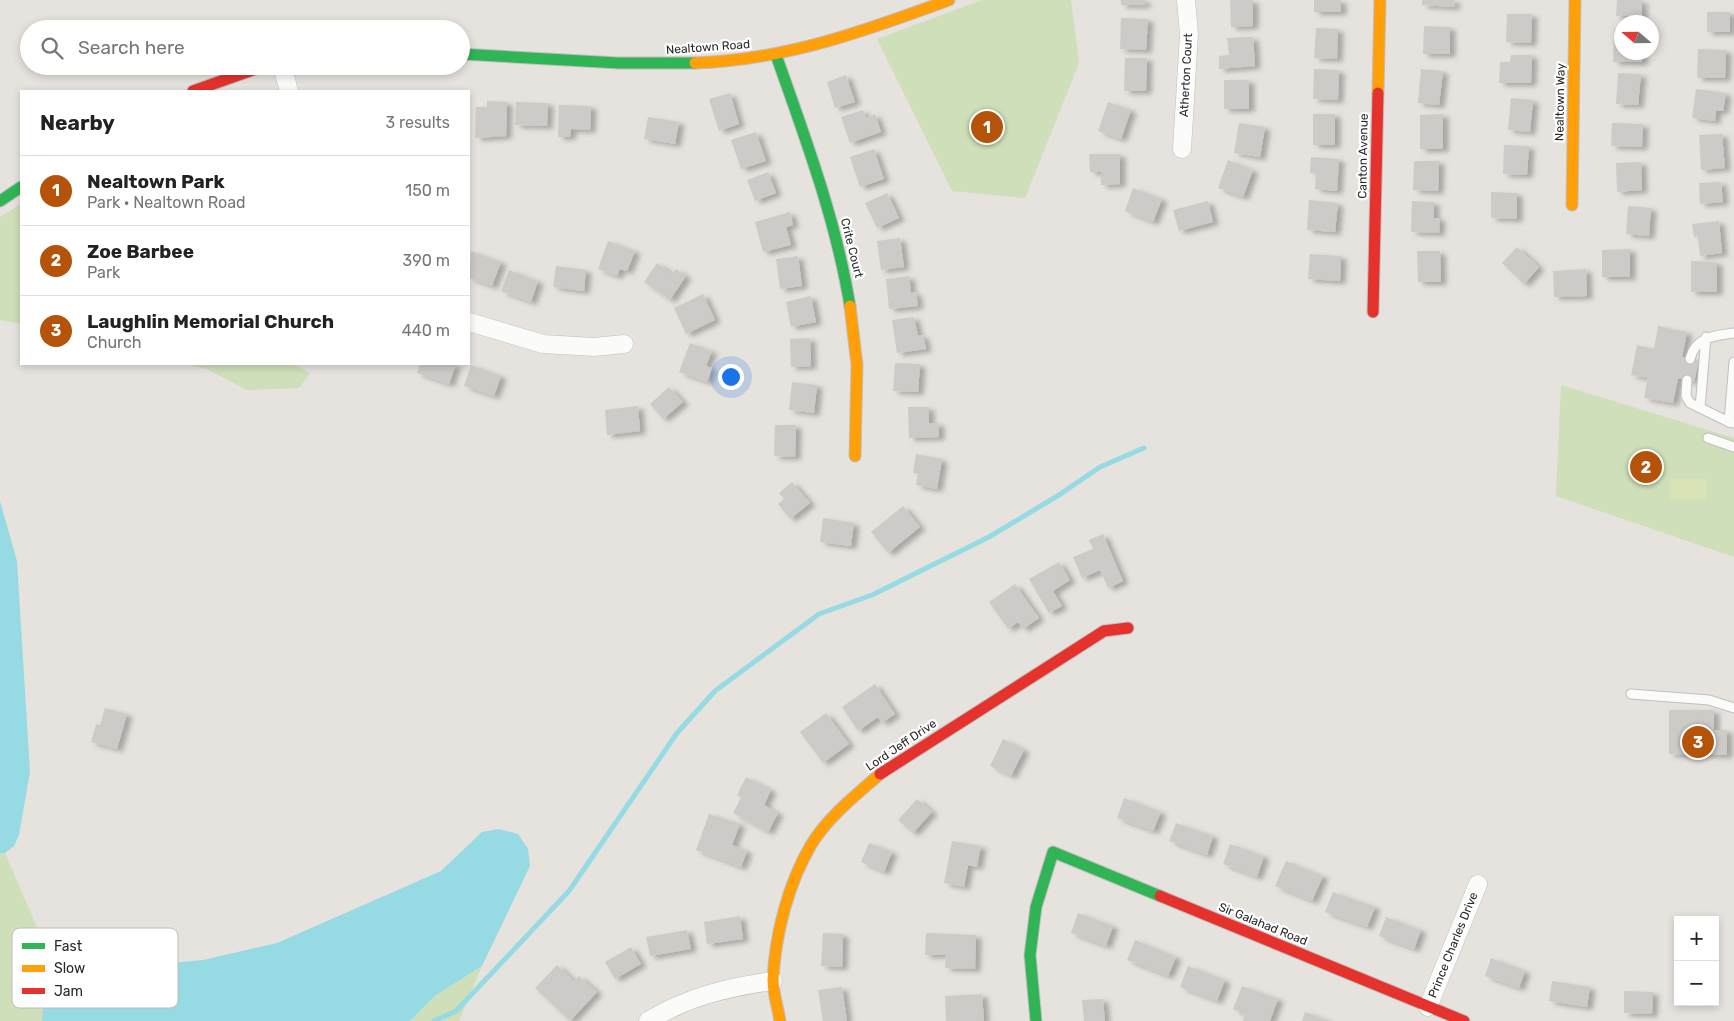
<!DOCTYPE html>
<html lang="en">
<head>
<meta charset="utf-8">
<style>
	body { margin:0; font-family:Rubik,sans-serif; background:#f6f6f6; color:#222 }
	.controls { position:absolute; right:15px; bottom:15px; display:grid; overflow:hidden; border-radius:0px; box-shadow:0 2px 8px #0003 }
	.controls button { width:45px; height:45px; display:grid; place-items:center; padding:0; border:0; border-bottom:1px solid #e0e0e0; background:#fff; color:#222; font:25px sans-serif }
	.compass { position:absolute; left:1614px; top:15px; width:45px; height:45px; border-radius:50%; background:#fff; box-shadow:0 2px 8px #0003; rotate:290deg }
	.you { position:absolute; left:730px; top:376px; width:18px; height:18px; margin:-12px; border:4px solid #fff; border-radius:50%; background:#1a73e8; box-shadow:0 0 0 8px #1a73e833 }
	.badge { display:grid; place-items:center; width:32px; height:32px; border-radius:50%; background:#b45309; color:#fff; font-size:16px; font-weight:700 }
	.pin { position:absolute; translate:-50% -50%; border:2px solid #fff; box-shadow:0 1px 5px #0006 }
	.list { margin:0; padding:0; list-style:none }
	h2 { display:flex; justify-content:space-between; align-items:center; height:65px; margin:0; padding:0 20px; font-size:21px }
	h2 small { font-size:16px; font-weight:400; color:#767676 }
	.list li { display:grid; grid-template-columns:32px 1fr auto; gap:15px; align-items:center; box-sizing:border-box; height:70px; padding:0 20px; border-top:1px solid #e0e0e0 }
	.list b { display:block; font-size:19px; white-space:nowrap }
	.list p { margin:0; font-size:16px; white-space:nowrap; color:#767676 }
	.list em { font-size:16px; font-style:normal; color:#767676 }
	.icon { flex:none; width:28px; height:28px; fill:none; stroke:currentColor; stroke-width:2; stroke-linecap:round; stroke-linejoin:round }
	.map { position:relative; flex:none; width:1734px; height:1021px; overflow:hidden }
	.search { position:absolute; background:#fff; box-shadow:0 2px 8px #0003; left:20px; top:20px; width:450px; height:55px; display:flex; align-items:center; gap:12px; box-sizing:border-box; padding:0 18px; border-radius:28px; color:#767676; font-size:19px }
	.panel { position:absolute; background:#fff; box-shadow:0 2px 8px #0003; left:20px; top:90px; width:450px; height:275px; border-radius:0px }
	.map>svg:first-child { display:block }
	.green { fill:#cedfb9 }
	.pitch { fill:#d9e3b6 }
	.water { fill:#96dbe3 }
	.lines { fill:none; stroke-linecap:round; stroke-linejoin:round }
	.stream { stroke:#96dbe3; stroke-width:5 }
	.building { fill:#cdcac8; filter:url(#shadow) }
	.lane-casing { stroke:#c0bfbf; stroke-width:11 }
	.street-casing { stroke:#c0bfbf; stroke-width:19 }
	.fast-casing { stroke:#c0bfbf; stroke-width:13 }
	.slow-casing { stroke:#c0bfbf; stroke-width:13 }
	.jam-casing { stroke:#c0bfbf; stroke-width:13 }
	.lane { stroke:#fbfbfa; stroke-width:9 }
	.street { stroke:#fbfbfa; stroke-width:18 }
	.fast { stroke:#30b455; stroke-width:11 }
	.slow { stroke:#ff9f0a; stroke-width:11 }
	.jam { stroke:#e5322d; stroke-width:11 }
	.labels { text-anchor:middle; stroke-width:4.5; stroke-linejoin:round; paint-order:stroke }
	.street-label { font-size:12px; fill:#282828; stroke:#fff }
	.key { fill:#fff; stroke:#bebebe; stroke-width:1 }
	.key-label { font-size:14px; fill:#282828 }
</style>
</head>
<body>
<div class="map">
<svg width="1734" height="1021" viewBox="0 0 1734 1021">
	<defs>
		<filter id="shadow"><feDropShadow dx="5.5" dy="3" stdDeviation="2.5" flood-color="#0004"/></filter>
	</defs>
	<rect width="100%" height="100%" fill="#e6e2de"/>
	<path class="green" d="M982 0H1071L1079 63 1025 198 952 191 877 39Z
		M21 204V324L0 320V217Z
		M186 364H293L310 373 299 388 247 390 207 369Z
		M1561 385 1734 438V557L1556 496Z
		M0 853H5L57 974 44 986 42 1021H0Z
		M482 966 459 1021H410L436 995Z"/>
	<path class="pitch" d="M1670 478 1707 479 1706 499H1670Z"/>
	<path class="water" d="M0 501 17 561 30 772 19 835 14 846 5 853H0Z
		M499 829 518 834 528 849 530 866 482 966 436 995 410 1021H42L44 986 57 974 203 960 277 943 441 871 482 832Z"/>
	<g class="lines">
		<path class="stream" d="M434 1021 456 1011 569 891 677 733 715 691 819 614 872 595 989 537 1059 495 1100 467 1144 448"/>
	</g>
	<path class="building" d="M1121 0H1145V5H1121Z
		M1230 0H1253V26L1231 27Z
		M1314 0H1341V12H1314Z
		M1422 0H1455L1454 7 1422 5Z
		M1617 0H1642V16H1616Z
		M1707 12H1730V32H1707Z
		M1507 14H1532L1531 43 1506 42Z
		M1121 18 1148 19 1146 50 1120 49Z
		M1424 26 1450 27V54H1423Z
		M1316 28 1338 29 1337 59 1314 58Z
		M1614 29H1622V52H1642V62H1613Z
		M1253 37 1255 66 1219 69V56L1229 55 1227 38Z
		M1698 49 1726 50 1725 78H1697Z
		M1511 55H1532L1531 83H1499L1500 62H1510Z
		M1125 58H1147L1146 91H1124Z
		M1314 69 1339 70 1338 100 1313 99Z
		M1421 69 1443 71 1439 105 1418 103Z
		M1618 73 1641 74 1638 105 1616 104Z
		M846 75 855 102 835 108 827 82Z
		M1224 80H1249V109H1224Z
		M1696 89 1726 93 1723 111H1716L1715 121 1692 118Z
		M730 93 739 124 719 131 709 99Z
		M1511 98 1533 100 1530 132 1508 130Z
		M487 101 507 102 506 136 475 138 476 107H487Z
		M516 102 548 103 547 126 515 125Z
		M1108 102 1131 110 1121 139 1098 131Z
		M559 105 591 106 590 130 571 129 570 137H558Z
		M863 110 866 118 875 114 881 132 850 143 841 117Z
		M1313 114H1335V145H1313Z
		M1443 114V149H1420V115Z
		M648 117 679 122 675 144 644 139Z
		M1239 123 1265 127 1260 157 1234 153Z
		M1612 123 1643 124 1642 147 1611 146Z
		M756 132 766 161 741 169 731 140Z
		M1722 134 1725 168 1701 170 1699 135Z
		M1504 145 1529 146 1527 175 1503 174Z
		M874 149 884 179 860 187 850 157Z
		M1089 154H1120V184L1101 185V172H1090Z
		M1311 157 1339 159 1337 191 1315 189 1316 173H1310Z
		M1228 160 1253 170 1243 197 1218 188Z
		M1414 161H1439L1438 191 1413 190Z
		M1641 162 1642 190 1617 192 1616 163Z
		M768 172 776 193 755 201 747 180Z
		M1721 182 1723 202 1700 204 1699 183Z
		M1133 188 1162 199 1153 222 1125 211Z
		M1491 192 1517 193V219L1491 218Z
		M887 193 899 218 877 228 865 203Z
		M1309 200 1338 203 1335 232 1307 230Z
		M1208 201 1213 222 1179 231 1173 210Z
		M1412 201 1434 202V218H1440L1439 233 1411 232Z
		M1628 206 1651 208 1649 236 1626 234Z
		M790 212 793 225 786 227 791 245 763 252 755 222Z
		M1719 221 1722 253 1700 256 1698 236 1694 237 1692 224Z
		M900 238 904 267 881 270 877 241Z
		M608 241 635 251 627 271 620 269 617 276 598 269Z
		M1517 247 1539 267 1524 284 1502 263Z
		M1630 249V277H1602V250Z
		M471 251 501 262 492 286 469 278Z
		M1417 251H1440L1441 282H1418Z
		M1310 254 1341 256 1340 281 1308 279Z
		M798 256 802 286 780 289 776 259Z
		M1691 261 1717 262V292H1691Z
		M657 263 672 274 676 269 686 276 670 300 644 282Z
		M556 266 586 270 584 291 553 287Z
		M1586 269 1587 296 1554 297 1553 271Z
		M509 270 538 281 531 302 501 291Z
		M909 276 911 293 916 292 918 306 889 309 886 279Z
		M703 294 715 320 686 334 674 308Z
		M811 296 816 322 791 327 786 302Z
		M914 317 918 336 923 335 926 349 897 353 892 320Z
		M1658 326 1687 332 1682 357 1699 360 1694 382 1678 378 1673 403 1644 398 1648 378 1631 375 1637 345 1654 349Z
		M810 338 811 366 791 367 790 339Z
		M690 343 712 351 706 366 712 368 707 382 679 372Z
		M895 363 920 364 918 392 893 391Z
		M420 364H456L449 384 417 373Z
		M471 365 501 376 494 396 464 386Z
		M792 382 817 385 814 413 789 410Z
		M669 387 683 402 663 419 650 404Z
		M638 406 640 431 607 435 605 410Z
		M908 407H929V423H939V437L909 438Z
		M775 425H796L795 457 774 456Z
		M916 454 942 459 937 489 916 485 918 474 913 473Z
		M792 482 810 503 790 519 778 504 784 499 779 493Z
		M903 506 920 527 888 553 871 532Z
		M823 518 854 523 851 546 820 542Z
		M1103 534 1123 581 1108 588 1100 570 1082 578 1073 557 1093 549 1089 540Z
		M1059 562 1070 580 1053 591 1062 606 1049 613 1029 579Z
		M1015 584 1039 618 1023 629 1018 622 1008 629 989 602Z
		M875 684 895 714 882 723 878 717 858 731 842 707Z
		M105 708 127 714 117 749 91 742 96 724 100 725Z
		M1669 710H1714V730H1727V755L1669 754Z
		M826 713 849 744 823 763 800 732Z
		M1003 739 1024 750 1011 776 990 766Z
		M746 777 771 790 764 805 778 813 768 832 733 813 741 798 737 795Z
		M1124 798 1161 812 1153 831 1117 818Z
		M917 799 932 812 913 833 898 820Z
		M709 814 740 824 732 845 747 851 741 867 696 850Z
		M1176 823 1213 836 1207 855 1169 841Z
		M952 841 981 846 977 867 968 865 964 887 944 883Z
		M869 843 892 852 884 872 861 862Z
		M1230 844 1264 856 1257 877 1223 864Z
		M1286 861 1323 876 1312 901 1275 886Z
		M1333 892 1375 907 1367 927 1325 912Z
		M1078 913 1113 926 1106 946 1071 933Z
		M740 916 743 939 707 944 704 922Z
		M1386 917 1421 930 1414 949 1379 936Z
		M687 930 691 949 650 956 646 937Z
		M823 933 843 934 842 967 821 966Z
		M926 933 976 935 975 969 945 968 946 955H925Z
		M1135 940 1176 957 1168 976 1127 960Z
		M631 947 641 964 615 979 605 962Z
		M1491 958 1525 971 1519 988 1485 976Z
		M557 965 574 981 579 976 597 992 570 1021 535 988Z
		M1188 966 1225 980 1217 1001 1180 987Z
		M1552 981 1590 987 1587 1007 1549 1001Z
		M1242 986 1278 999 1270 1021H1243L1245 1014 1233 1009Z
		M842 987 847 1021H823L818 990Z
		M1624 991 1653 992 1652 1014 1624 1013Z
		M982 994 984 1021H946L945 996Z
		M1103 999 1105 1021H1084L1082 1000Z
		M1305 1012 1330 1021H1302Z"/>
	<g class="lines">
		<g class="lane-casing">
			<path id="lane" d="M1690 359C1696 336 1714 336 1734 333
				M1687 380 1686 396 1690 403 1729 422
				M1700 408 1706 337
				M1734 423 1729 422 1734 362
				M1708 438 1734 447
				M1631 694 1709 700 1734 708"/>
		</g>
		<g class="street-casing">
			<path id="street" d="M282 66 289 91
				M1182 149 1189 34 1186 0
				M469 322 543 344 594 347 624 344
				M1428 1007 1478 884
				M648 1021C687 997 728 987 773 981"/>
		</g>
		<g class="fast-casing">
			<path id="fast" d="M461 54 618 63H695
				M776 55C805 137 836 220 850 306
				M0 201 21 187
				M1036 1021 1030 955 1036 907 1053 852 1160 896"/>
		</g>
		<g class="slow-casing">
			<path id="slow" d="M695 63C785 60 865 31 949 0
				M1378 93 1380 0
				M1572 205 1575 0
				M850 306 857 365 855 456
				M780 1021C778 1008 773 993 773 980 775 935 788 884 811 845 828 817 856 795 880 774"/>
		</g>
		<g class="jam-casing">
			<path id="jam" d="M193 91 264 66
				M1373 312 1378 93
				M880 774 1104 631 1128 628
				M1160 896 1464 1021"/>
		</g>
		<use href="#lane" class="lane"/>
		<use href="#street" class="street"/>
		<use href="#fast" class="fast"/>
		<use href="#slow" class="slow"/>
		<use href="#jam" class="jam"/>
	</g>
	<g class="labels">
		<g class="street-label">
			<text transform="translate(708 47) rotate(-4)" y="4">Nealtown Road</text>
			<text transform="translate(1186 75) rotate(-87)" y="4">Atherton Court</text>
			<text transform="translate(1560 102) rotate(-89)" y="4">Nealtown Way</text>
			<text transform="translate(1363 156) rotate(-89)" y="4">Canton Avenue</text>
			<text transform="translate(852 248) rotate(76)" y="4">Crite Court</text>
			<text transform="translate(901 745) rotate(-34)" y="4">Lord Jeff Drive</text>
			<text transform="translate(1263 924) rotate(22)" y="4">Sir Galahad Road</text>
			<text transform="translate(1453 945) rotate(-68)" y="4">Prince Charles Drive</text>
		</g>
	</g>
	<rect x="12" y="928" width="166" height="80" rx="8" class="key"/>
	<rect x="22" y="943" width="23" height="6" fill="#30b455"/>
	<rect x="22" y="965" width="23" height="7" fill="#ff9f0a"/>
	<rect x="22" y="988" width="23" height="6" fill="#e5322d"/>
	<g class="key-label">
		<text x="54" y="951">Fast</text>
		<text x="54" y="973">Slow</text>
		<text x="54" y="996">Jam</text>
	</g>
</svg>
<div class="controls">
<button>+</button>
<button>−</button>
</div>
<svg class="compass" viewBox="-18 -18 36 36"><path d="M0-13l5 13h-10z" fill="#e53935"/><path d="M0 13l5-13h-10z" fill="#767676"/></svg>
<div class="you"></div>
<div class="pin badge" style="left:987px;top:127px">1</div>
<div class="pin badge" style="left:1646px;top:467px">2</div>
<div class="pin badge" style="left:1698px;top:742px">3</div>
<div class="search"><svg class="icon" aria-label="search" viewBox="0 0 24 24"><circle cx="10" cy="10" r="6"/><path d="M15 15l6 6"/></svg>Search here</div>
<section class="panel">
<h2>Nearby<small>3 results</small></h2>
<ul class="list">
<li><span class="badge">1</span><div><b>Nealtown Park</b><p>Park · Nealtown Road</p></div><em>150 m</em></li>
<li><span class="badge">2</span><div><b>Zoe Barbee</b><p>Park</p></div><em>390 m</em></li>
<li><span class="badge">3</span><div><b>Laughlin Memorial Church</b><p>Church</p></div><em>440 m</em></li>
</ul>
</section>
</div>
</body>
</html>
